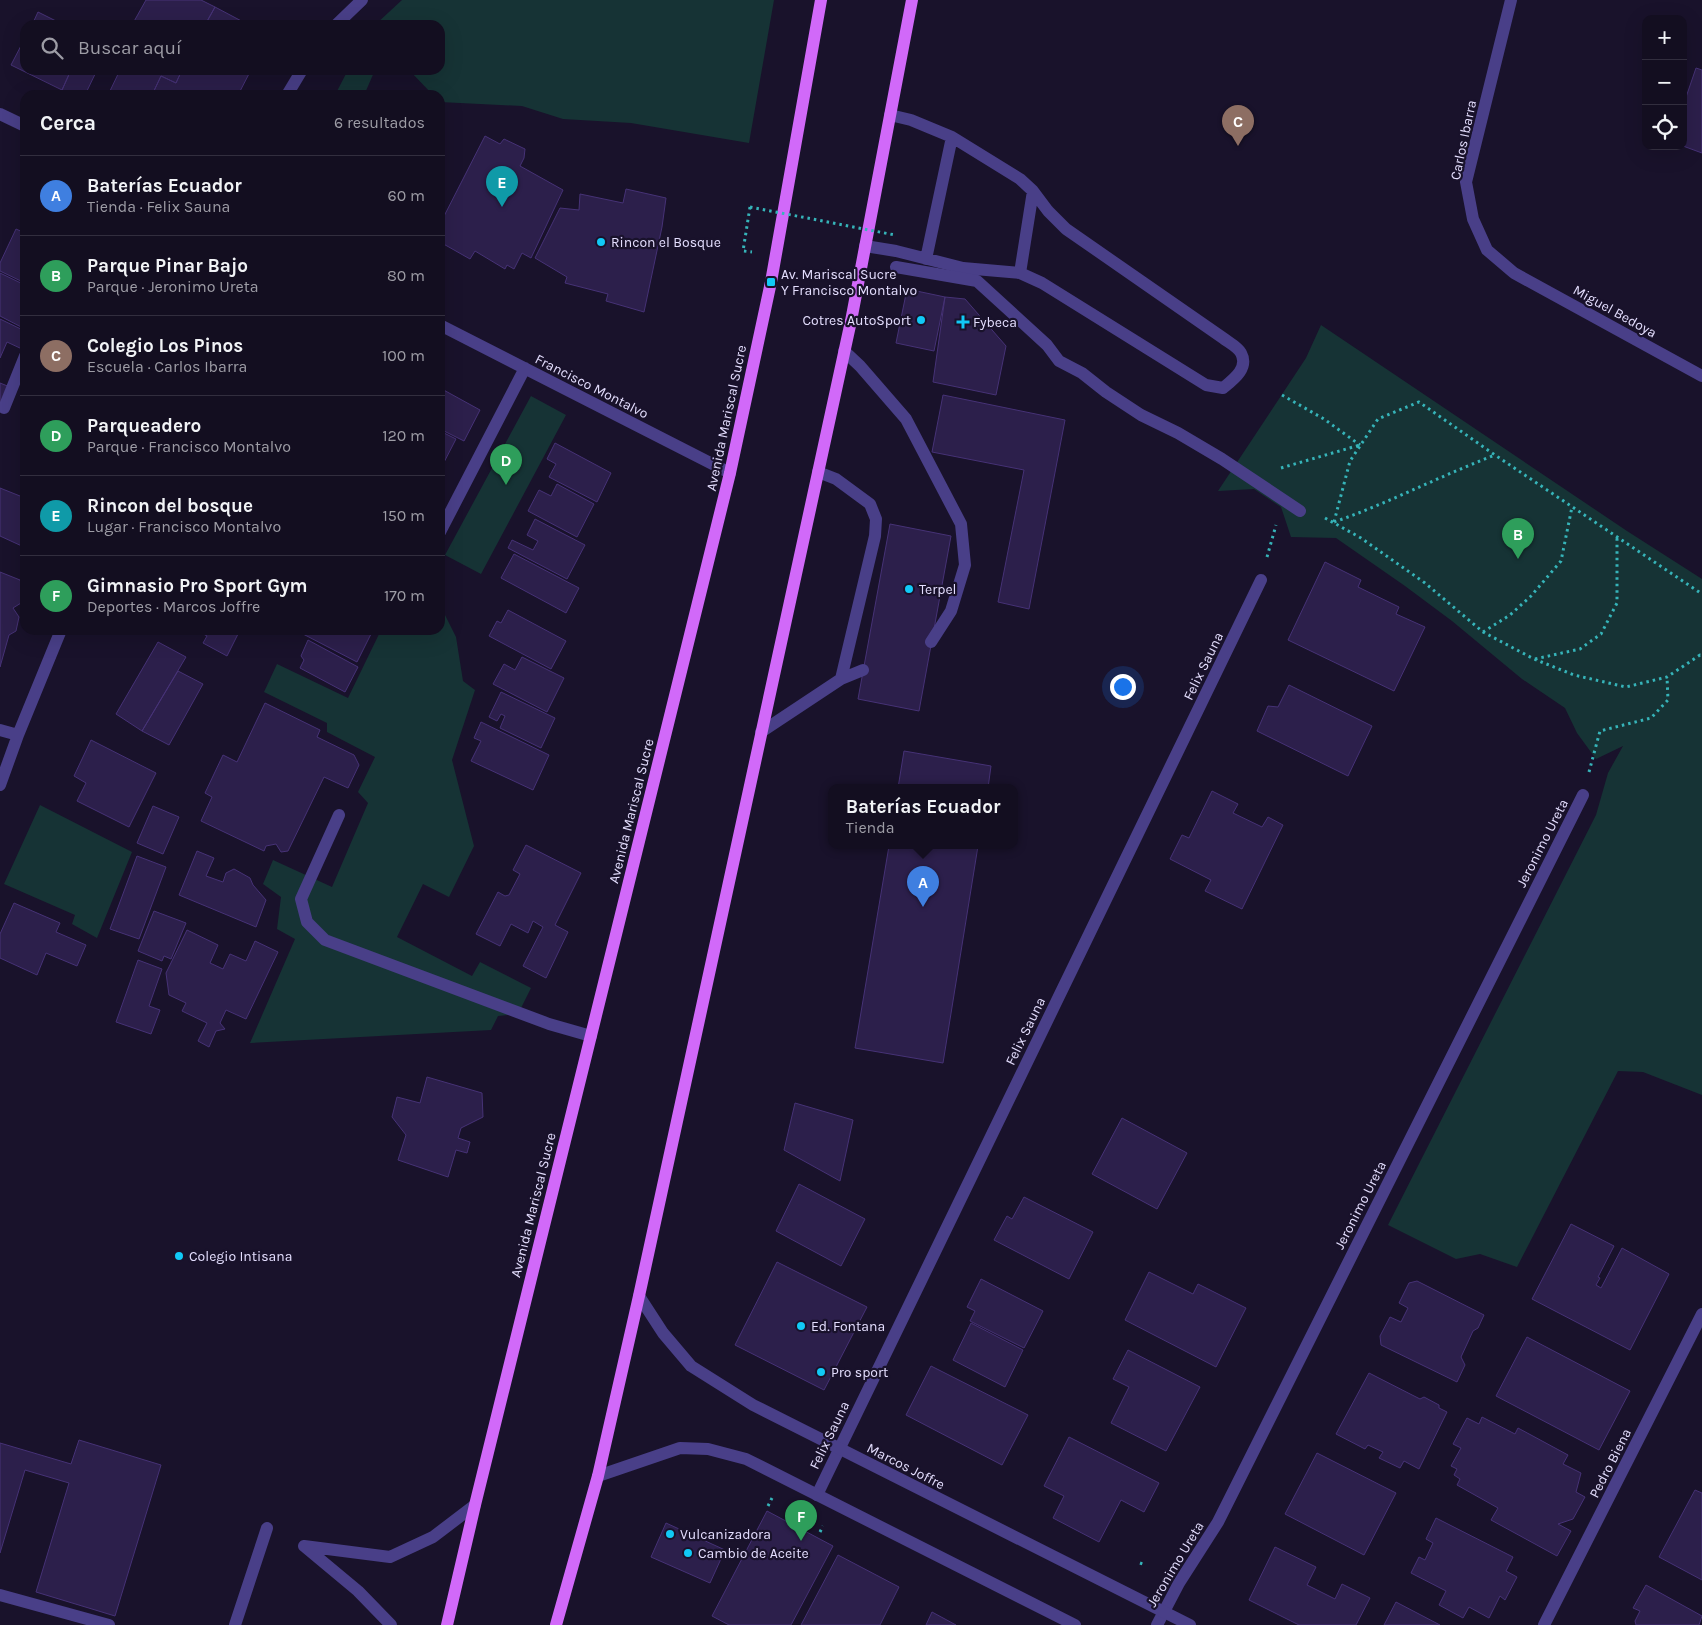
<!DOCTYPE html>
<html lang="es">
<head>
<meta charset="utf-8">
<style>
	body { margin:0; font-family:Karla,sans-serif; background:#1c1729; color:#f1f3f6 }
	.controls { position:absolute; right:15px; top:15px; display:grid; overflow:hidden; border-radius:10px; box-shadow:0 5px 20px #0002 }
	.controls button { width:45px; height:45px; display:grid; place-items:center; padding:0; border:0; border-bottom:1px solid #322e3e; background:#130e20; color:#f1f3f6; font:25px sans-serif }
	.you { position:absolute; left:1122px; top:686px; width:18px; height:18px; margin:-12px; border:4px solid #fff; border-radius:50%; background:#1a73e8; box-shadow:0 0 0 8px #1a73e833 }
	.badge { display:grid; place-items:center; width:32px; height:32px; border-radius:50%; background:#db2777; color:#fff; font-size:16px; font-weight:700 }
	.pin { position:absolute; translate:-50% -41px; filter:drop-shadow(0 1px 2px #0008) }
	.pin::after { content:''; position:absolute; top:26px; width:18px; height:15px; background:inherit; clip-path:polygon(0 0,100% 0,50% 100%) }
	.popup { position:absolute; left:828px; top:784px; width:190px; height:65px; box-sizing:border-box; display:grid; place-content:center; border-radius:10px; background:#130e20; filter:drop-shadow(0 1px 4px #0005); font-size:16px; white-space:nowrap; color:#9d9ca5 }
	.popup b { font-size:19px; color:#f1f3f6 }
	.popup::after { content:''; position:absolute; left:50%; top:100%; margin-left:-10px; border:10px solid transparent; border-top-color:#130e20 }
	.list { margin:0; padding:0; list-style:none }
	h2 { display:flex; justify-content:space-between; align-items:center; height:65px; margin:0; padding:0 20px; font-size:21px }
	h2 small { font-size:16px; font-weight:400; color:#9d9ca5 }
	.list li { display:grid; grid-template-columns:32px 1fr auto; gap:15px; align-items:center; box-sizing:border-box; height:80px; padding:0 20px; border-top:1px solid #322e3e }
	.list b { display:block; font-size:19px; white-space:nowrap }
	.list p { margin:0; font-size:16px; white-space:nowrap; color:#9d9ca5 }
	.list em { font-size:16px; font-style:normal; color:#9d9ca5 }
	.icon { flex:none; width:28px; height:28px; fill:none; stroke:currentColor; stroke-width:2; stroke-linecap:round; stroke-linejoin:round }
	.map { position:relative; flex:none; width:1702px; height:1625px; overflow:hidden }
	.search { position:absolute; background:#130e20; box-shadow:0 5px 20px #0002; left:20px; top:20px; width:425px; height:55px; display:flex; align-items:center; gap:12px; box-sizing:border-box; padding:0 18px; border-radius:15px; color:#9d9ca5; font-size:19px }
	.panel { position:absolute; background:#130e20; box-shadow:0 5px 20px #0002; left:20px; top:90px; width:425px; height:545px; border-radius:15px }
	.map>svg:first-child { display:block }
	.green { fill:#163335 }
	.building { fill:#2c1f4b; stroke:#463276 }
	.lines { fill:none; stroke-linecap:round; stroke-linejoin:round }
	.path { stroke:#36b4b9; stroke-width:3; stroke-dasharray:2.5 4; stroke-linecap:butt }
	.service { stroke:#493f88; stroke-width:12 }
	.pedestrian { stroke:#493f88; stroke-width:12 }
	.minor { stroke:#493f88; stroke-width:12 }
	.tertiary { stroke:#493f88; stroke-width:12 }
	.primary { stroke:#d169f9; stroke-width:12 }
	.path-bridge { stroke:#36b4b9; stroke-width:3; stroke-dasharray:2.5 4; stroke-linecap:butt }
	.poi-dot { fill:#11c9f6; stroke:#19122b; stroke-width:2 }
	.labels { text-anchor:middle; stroke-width:4.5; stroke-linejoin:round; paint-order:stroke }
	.street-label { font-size:14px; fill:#e4defe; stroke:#19122b }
	.poi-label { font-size:14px; fill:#e4defe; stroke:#19122b; text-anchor:start }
</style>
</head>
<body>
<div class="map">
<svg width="1702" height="1625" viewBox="0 0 1702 1625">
	<rect width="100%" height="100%" fill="#19122b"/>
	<path class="green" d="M402 0H774L749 143 631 123 563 119 522 106 440 102V95H433L409 70H440V25H375Z
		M348 70H375L365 93 368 95H335Z
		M1321 325 1627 531 1702 579V1095L1643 1072 1618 1071 1517 1267 1480 1254 1456 1259 1388 1225 1596 815 1608 773 1623 746 1596 759 1577 733 1565 708 1522 679 1452 621 1405 586 1336 538 1291 537 1281 507 1254 489 1218 491 1306 358Z
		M531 396 566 415 481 574 445 555Z
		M440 605 456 637 463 681 475 690 452 760 474 846 449 897 423 884 397 937 472 976 480 962 531 988 518 1014 498 1016 491 1030 250 1043 295 939 277 929 281 897 263 884 273 860 332 887 368 803 358 792 375 757 327 732V723L264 692 277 664 348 698 381 630H440Z
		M40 805 132 852 97 938 72 924 75 915 4 884Z"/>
	<path class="building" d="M146 0H201L215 7 205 25H132Z
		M215 7 249 25H205Z
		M38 12 64 25H32Z
		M25 38V70H71L62 90 11 65Z
		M1696 68 1702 70V153L1683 146V106Z
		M71 70H97L85 95H72L62 90Z
		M120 70H182L176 83 161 76 152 95H113L109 93Z
		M182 70H251L238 95H152L161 76 176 83Z
		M485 136 500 144 504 139 525 149 524 158 520 166 563 190 531 258 522 253 514 269 507 265 505 269 475 251 470 259 440 242V224Z
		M626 189 666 198 662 227 644 312 606 301 608 294 565 283 567 277 535 258 560 208 579 210 580 194 623 203Z
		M16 229 25 233V283L0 271V263Z
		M0 273 25 285V293L22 299 25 301V329L0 316Z
		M907 289 945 297 934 351 896 343Z
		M945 297 965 299 1006 346 996 395 933 382Z
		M0 319 25 331V344L22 349 7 342 0 358Z
		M0 383 10 387 0 407Z
		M440 388 480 410 464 441 440 429Z
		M943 395 1065 420 1029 609 998 602 1024 470 932 452Z
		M440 431 456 439 440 470Z
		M555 443 611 473 597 502 549 477 556 464 547 459Z
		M557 484 594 504 577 537 528 511 539 490 551 496Z
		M0 488 25 498 24 547 0 536Z
		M535 519 585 545 567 579 508 548 512 540 533 550 538 541 527 535Z
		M890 524 951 536 919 711 858 699Z
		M514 554 579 588 566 613 501 578Z
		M1325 562 1361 580 1358 587 1399 607 1396 614 1425 627 1394 691 1288 640Z
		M0 572 20 580 24 592 21 603 13 608 19 617 16 631 9 635 0 667Z
		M508 610 566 641 551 669 489 636 497 621 501 623Z
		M196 630H240L227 656 203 643 207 636Z
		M305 630H373L357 662 303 634Z
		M308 640 358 667 345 692 300 668 304 660 301 656Z
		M158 642 186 657 142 731 116 714Z
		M522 657 564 678 547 712 493 684 504 664 515 670Z
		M178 671 203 684 169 745 142 731Z
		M1289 685 1372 726 1348 776 1257 731 1268 706 1278 707Z
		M501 692 555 718 541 748 500 728 505 716 501 714 497 721 489 717Z
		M265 703 320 730 317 737 354 755 359 765 348 788 324 777 288 851 281 852 276 844 266 846 264 851 201 821 212 797 205 793 223 755 237 762Z
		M481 722 549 755 533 790 471 761 481 741 474 738Z
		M91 740 156 773 129 827 77 801 86 783 74 776Z
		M904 751 991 766 988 788H898Z
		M1212 791 1238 804 1233 813 1262 827 1268 817 1283 825 1242 909 1205 891 1211 880 1170 859 1182 835 1189 838Z
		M153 806 179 817 163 854 137 843Z
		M526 845 581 873 555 925 568 932 546 978 523 966 543 927 533 921 528 933 511 924 500 946 476 934 498 892 505 896 509 895 520 874 513 870Z
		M889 846H978L943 1063 855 1048Z
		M197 851 214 858 206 876 223 882 226 873 234 869 250 878 253 885 266 900 256 927 179 895Z
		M137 856 166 867 139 939 110 929Z
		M14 903 60 923 56 932 86 945 77 966 46 953 37 975 0 958V934Z
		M154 911 186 923 171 959 164 956 162 961 138 951Z
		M187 930 218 945 210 963 223 969 230 954 246 961 255 941 278 952 246 1019 226 1010 220 1023 225 1029 216 1031 209 1047 198 1041 207 1023 182 1011 186 1003 169 995 166 973Z
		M138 960 162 969 149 1006 160 1010 151 1034 116 1022Z
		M427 1077 482 1093 483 1117 461 1128 458 1138 470 1142 467 1153 456 1150 448 1177 398 1160 406 1135 392 1117 397 1097 420 1103Z
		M795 1103 853 1120 840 1181 784 1150Z
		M1122 1118 1187 1153 1157 1209 1092 1174Z
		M799 1184 865 1219 841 1266 776 1231Z
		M1024 1197 1093 1232 1069 1279 994 1240 1007 1216 1012 1219Z
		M1571 1224 1614 1246 1598 1277 1600 1278 1596 1285 1601 1288 1622 1248 1669 1274 1630 1350 1532 1299Z
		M777 1262 867 1307 824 1390 735 1345Z
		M1149 1272 1193 1294 1198 1284 1246 1308 1216 1367 1125 1320Z
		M981 1279 1043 1311 1024 1348 970 1321 975 1311 967 1307Z
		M1417 1281 1484 1315 1478 1328 1473 1331 1461 1357 1465 1365 1457 1382 1381 1345 1380 1336 1390 1317 1401 1322 1408 1308 1399 1303 1409 1283Z
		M971 1323 1023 1350 1005 1387 953 1360Z
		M1527 1337 1630 1391 1599 1450 1496 1396Z
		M1128 1350 1200 1387 1166 1451 1111 1423 1129 1387 1113 1379Z
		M931 1366 1028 1415 1002 1465 906 1415Z
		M1369 1373 1420 1399 1424 1397 1439 1405V1408L1447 1412 1419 1469 1404 1461 1400 1468 1379 1458 1383 1452 1368 1445 1365 1449 1336 1434Z
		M1482 1417 1515 1434 1518 1428 1568 1455 1563 1464 1581 1473 1576 1492 1585 1497 1573 1519 1558 1524 1571 1531 1557 1556 1491 1520 1498 1508 1457 1485 1460 1479 1454 1475 1457 1469 1451 1466 1461 1448 1453 1444 1467 1418 1479 1424Z
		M1069 1437 1159 1483 1144 1512 1121 1500 1099 1542 1053 1518 1064 1496 1044 1486Z
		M79 1440 161 1465 115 1616 36 1592 69 1483 25 1470 0 1553V1443L71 1464Z
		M1317 1453 1396 1493 1364 1555 1285 1514Z
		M1695 1490 1702 1493V1580L1659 1557Z
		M767 1511 833 1546 791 1625H729L712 1616Z
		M1436 1518 1513 1557 1506 1571 1517 1577 1505 1600 1500 1596 1489 1618 1469 1607 1463 1618 1439 1605 1446 1591 1411 1573 1419 1557 1425 1560 1433 1543 1426 1539Z
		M666 1523 725 1550 710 1583 651 1557Z
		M1275 1547 1316 1567 1307 1585 1335 1599 1342 1584 1370 1598 1356 1625H1299L1249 1600Z
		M838 1555 899 1587 880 1625H801Z
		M1646 1585 1702 1616 1699 1625H1636L1635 1621 1640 1611 1633 1608Z
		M1396 1602 1440 1625H1384Z
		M932 1612 956 1625H926Z"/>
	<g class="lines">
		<path class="path" d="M750 207 743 251 752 252
			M1282 395 1324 419 1360 445
			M1281 468 1360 445
			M1325 518 1361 538 1425 583 1483 632 1534 659 1574 675 1626 687 1667 677 1700 655 1702 656
			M1334 522 1350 461 1378 419 1419 402 1495 455 1702 594
			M1334 522C1389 503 1440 476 1495 455
			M1267 557 1276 525
			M1483 632 1510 615 1531 596 1561 561 1572 507
			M1535 659 1580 649 1601 634 1617 603V536
			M1589 772 1600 731 1651 718 1668 700 1667 677
			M768 1506 772 1498
			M820 1532 823 1526
			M1140 1563 1145 1565"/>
		<path class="service" d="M865 246 896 251 963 268 1020 273 1042 283 1206 385 1223 388C1234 379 1249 368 1241 353 1238 347 1228 342 1223 338L1066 229 1048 211 1033 191 1020 179 952 137 911 120 890 115
			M926 259 952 137
			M1020 273 1033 191
			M844 351 860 366 906 419 961 524 965 565 951 611 931 642
			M841 679 863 670
			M761 732 841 679 875 536 876 519 870 504 836 479 818 472
			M339 815 301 899 307 922 325 940 549 1024 591 1036
			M304 1546 390 1557 433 1537 475 1505
			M304 1546 358 1591 391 1625
			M0 1595 109 1625
			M235 1625 267 1528"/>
		<path class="pedestrian" d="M896 267 977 281 1047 345 1059 361 1082 373 1106 392 1141 415 1178 433 1222 459 1300 511"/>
		<path class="minor" d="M1511 0 1466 182 1473 219 1487 250 1514 273 1702 376
			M336 25 362 0
			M287 95 302 70
			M0 114 25 126
			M440 325 730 473
			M4 408 25 356
			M440 532 525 368
			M0 730 18 735
			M0 785 18 735 61 630
			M817 1495 1261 580
			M1157 1625 1179 1583 1218 1522 1583 795
			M1544 1625 1702 1314"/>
		<path class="tertiary" d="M639 1296 663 1333 691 1366 753 1405 1190 1625
			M598 1476 680 1448 708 1449 746 1459 1075 1625"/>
		<path class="primary" d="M447 1625 475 1505 730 473 771 282 821 0
			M556 1625 598 1476 639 1296 851 321 912 0"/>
		<path class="path-bridge" d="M750 207 895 235"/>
	</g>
	<g class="poi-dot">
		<circle cx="601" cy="242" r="5"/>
		<rect x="766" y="277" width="10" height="10" rx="2.5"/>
		<circle cx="921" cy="320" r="5"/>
		<path d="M960.5 314.5h5v5h5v5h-5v5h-5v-5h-5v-5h5z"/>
		<circle cx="909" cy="589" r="5"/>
		<circle cx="179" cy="1256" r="5"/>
		<circle cx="801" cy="1326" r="5"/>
		<circle cx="821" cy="1372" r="5"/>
		<circle cx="670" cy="1534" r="5"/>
		<circle cx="688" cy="1553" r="5"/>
	</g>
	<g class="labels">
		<g class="street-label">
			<text transform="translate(1463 140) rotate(-78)" y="5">Carlos Ibarra</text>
			<text transform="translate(1615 311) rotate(29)" y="5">Miguel Bedoya</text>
			<text transform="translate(592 386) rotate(27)" y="5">Francisco Montalvo</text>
			<text transform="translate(726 418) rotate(-78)" y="5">Avenida Mariscal Sucre</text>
			<text transform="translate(1203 666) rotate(-64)" y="5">Felix Sauna</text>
			<text transform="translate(631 811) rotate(-76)" y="5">Avenida Mariscal Sucre</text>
			<text transform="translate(1542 843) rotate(-63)" y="5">Jeronimo Ureta</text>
			<text transform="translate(1025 1031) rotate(-64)" y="5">Felix Sauna</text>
			<text transform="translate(533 1205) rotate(-76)" y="5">Avenida Mariscal Sucre</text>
			<text transform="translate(1360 1205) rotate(-63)" y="5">Jeronimo Ureta</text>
			<text transform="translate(829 1435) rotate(-64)" y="5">Felix Sauna</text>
			<text transform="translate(1610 1463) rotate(-63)" y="5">Pedro Biena</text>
			<text transform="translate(906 1466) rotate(27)" y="5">Marcos Joffre</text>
			<text transform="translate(1175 1564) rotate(-59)" y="5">Jeronimo Ureta</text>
		</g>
		<g class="poi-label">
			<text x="611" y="247">Rincon el Bosque</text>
			<text x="781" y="279">Av. Mariscal Sucre<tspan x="781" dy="16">Y Francisco Montalvo</tspan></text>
			<text x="911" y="325" text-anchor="end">Cotres AutoSport</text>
			<text x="973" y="327">Fybeca</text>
			<text x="919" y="594">Terpel</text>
			<text x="189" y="1261">Colegio Intisana</text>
			<text x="811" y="1331">Ed. Fontana</text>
			<text x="831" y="1377">Pro sport</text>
			<text x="680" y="1539">Vulcanizadora</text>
			<text x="698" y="1558">Cambio de Aceite</text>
		</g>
	</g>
</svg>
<div class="controls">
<button>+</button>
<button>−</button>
<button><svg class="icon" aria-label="locate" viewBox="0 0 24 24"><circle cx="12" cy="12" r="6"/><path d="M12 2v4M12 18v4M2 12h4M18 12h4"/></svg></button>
</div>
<div class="you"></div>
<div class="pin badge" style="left:923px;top:907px;background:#3f7fe0">A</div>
<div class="popup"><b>Baterías Ecuador</b>Tienda</div>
<div class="pin badge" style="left:1518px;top:559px;background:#2e9e5b">B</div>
<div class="pin badge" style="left:1238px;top:146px;background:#8d6e63">C</div>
<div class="pin badge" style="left:506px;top:485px;background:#2e9e5b">D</div>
<div class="pin badge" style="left:502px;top:207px;background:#0f9aa8">E</div>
<div class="pin badge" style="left:801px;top:1541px;background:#2e9e5b">F</div>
<div class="search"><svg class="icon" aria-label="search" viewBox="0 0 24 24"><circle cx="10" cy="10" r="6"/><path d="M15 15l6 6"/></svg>Buscar aquí</div>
<section class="panel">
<h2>Cerca<small>6 resultados</small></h2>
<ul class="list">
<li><span class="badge" style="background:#3f7fe0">A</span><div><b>Baterías Ecuador</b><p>Tienda · Felix Sauna</p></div><em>60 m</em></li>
<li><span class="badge" style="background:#2e9e5b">B</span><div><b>Parque Pinar Bajo</b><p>Parque · Jeronimo Ureta</p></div><em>80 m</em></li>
<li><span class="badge" style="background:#8d6e63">C</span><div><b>Colegio Los Pinos</b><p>Escuela · Carlos Ibarra</p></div><em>100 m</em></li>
<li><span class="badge" style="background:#2e9e5b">D</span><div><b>Parqueadero</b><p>Parque · Francisco Montalvo</p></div><em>120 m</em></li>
<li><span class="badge" style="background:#0f9aa8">E</span><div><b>Rincon del bosque</b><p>Lugar · Francisco Montalvo</p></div><em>150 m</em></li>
<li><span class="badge" style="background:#2e9e5b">F</span><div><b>Gimnasio Pro Sport Gym</b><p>Deportes · Marcos Joffre</p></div><em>170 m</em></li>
</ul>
</section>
</div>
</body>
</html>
